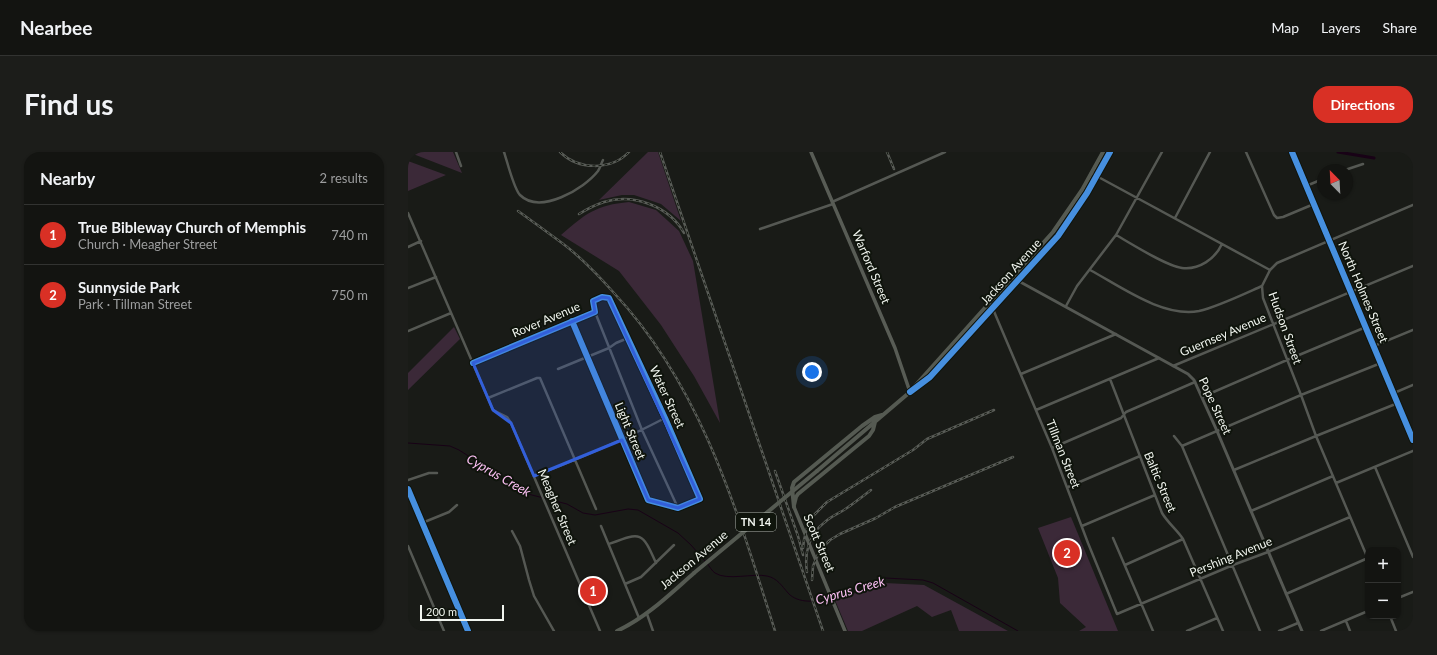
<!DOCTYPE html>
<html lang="en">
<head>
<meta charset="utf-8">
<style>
	body { margin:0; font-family:Lato,sans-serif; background:#1c1d1a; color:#f1f3f6 }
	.controls { position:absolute; right:12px; bottom:12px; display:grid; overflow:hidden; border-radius:8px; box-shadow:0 1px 3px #0004 }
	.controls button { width:36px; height:36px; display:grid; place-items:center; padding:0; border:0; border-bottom:1px solid #323331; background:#131411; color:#f1f3f6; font:20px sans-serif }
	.compass { position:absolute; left:909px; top:12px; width:36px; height:36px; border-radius:50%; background:#131411; box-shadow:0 1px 3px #0004; rotate:336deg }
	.scale { position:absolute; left:12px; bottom:10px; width:84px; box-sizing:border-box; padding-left:4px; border:2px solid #f1f5ef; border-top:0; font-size:11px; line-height:14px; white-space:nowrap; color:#f1f5ef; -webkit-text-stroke:3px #0f140c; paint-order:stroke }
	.you { position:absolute; left:404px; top:220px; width:14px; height:14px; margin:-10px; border:3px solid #fff; border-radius:50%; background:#1a73e8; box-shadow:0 0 0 6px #1a73e833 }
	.badge { display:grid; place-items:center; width:26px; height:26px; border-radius:50%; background:#d93025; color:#fff; font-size:13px; font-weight:700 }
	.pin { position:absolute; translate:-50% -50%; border:2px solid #fff; box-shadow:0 1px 4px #0006 }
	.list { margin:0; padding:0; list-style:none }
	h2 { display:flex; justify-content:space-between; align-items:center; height:52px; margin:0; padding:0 16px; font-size:17px }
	h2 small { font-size:13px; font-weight:400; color:#9d9e9f }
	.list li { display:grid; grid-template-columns:26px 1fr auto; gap:12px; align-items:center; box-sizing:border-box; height:60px; padding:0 16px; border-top:1px solid #323331 }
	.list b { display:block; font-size:15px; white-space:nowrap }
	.list p { margin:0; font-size:13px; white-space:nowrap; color:#9d9e9f }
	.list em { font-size:13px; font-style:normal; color:#9d9e9f }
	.map { position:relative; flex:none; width:1005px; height:479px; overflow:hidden; border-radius:16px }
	header { display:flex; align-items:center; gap:24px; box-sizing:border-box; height:56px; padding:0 20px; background:#131411; border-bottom:1px solid #323331 }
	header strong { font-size:19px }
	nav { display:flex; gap:22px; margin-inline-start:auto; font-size:14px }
	.intro { display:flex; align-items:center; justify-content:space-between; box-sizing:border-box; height:96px; padding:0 24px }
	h1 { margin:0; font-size:28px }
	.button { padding:10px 18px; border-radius:16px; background:#d93025; color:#fff; font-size:14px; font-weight:700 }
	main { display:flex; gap:24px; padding:0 24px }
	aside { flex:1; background:#131411; border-radius:16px; box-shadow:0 1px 3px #0004 }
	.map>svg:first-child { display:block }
	.green { fill:#3b2938 }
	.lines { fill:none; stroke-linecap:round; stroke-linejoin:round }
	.stream { stroke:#180216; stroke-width:1 }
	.canal { stroke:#180216; stroke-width:3 }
	.minor { stroke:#555853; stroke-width:2.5 }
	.tertiary { stroke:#555853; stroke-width:3 }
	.secondary { stroke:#585c55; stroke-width:3.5 }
	.primary { stroke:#555a52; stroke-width:4 }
	.rail-casing { stroke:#595c57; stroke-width:2.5 }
	.rail { stroke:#0f140c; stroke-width:1; stroke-dasharray:3; stroke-linecap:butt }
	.primary-bridge { stroke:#555a52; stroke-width:4 }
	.cycleway-casing { stroke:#0f140c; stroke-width:8 }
	.cycleway { stroke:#468fdf; stroke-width:6 }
	.marked { fill:#325fda; fill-opacity:0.2; stroke:#325fda; stroke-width:3; stroke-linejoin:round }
	.labels { text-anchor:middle; stroke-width:4; stroke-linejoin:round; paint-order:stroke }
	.shield { fill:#0f140c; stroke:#adb2ab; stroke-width:1 }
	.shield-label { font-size:11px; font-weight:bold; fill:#f1f5ef }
	.street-label { font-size:12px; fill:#f1f5ef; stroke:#0f140c }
	.water-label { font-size:13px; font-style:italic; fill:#fdc1f5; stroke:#0f140c }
</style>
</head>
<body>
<header>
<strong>Nearbee</strong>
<nav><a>Map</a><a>Layers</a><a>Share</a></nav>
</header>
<div class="intro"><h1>Find us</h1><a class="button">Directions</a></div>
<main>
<aside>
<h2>Nearby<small>2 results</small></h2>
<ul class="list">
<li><span class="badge">1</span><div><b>True Bibleway Church of Memphis</b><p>Church · Meagher Street</p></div><em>740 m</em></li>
<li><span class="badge">2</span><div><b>Sunnyside Park</b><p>Park · Tillman Street</p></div><em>750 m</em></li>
</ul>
</aside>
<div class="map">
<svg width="1005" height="479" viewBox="0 0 1005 479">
	<rect width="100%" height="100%" fill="#191b17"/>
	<path class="green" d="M0 0H45L54 21Z
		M240 0H250L273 69 253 52 226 43H214L191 48Z
		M0 9 38 23 0 39Z
		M221 50 248 58 271 79 285 109 312 271 286 224 253 173 211 119 153 83C177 62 188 53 221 50Z
		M46 175 52 187 0 238V221Z
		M663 365 710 479H671L678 475 652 451 650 426 630 376Z
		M477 431 516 433 600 479H551L543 458 524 465 509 454 454 479H440L427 448Z"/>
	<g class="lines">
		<path class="stream" d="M0 291 42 294 51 298 120 342 159 352 175 361 187 363 220 357 230 358 270 381 283 393 297 409
			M299 411C301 414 304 419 307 421 319 429 345 421 359 424 369 426 374 434 380 441 390 452 409 450 421 446
			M424 444 477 426 515 428 525 431 610 479"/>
		<path class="canal" d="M930 0 966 6"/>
		<path class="minor" d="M48 0 53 14
			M96 0C99 9 106 37 112 43 132 63 176 37 190 19 192 16 193 12 195 8
			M838 0 866 63 869 66 875 65 906 52
			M937 18 955 12
			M683 21 862 118
			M898 34 915 27
			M424 50 537 0
			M0 61 85 258 99 265 103 271 192 479
			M767 66 802 0
			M352 77 425 52
			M708 83C724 92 758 114 774 116 791 118 807 107 814 92
			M0 95 13 89
			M682 118C712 134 755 166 791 159 809 155 836 142 854 134
			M0 136 28 125
			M582 150 644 296 680 391 709 462 825 413 860 400 942 365
			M658 154 669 134 708 83 754 0
			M187 160 234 278 270 356
			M0 179 43 161
			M966 194 1005 178
			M65 211 187 160 185 149 194 145 201 146 257 266 292 347 270 356 240 348 164 169
			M765 214 1005 114
			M150 217 201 196 208 191 220 186
			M613 222 708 182
			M702 227 754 361C760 371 769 378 775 387L815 479
			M986 241 1005 233
			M794 245 879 208 958 175
			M80 246 129 226H132L188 357
			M628 258 751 206
			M766 284 774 294 852 479
			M774 294 893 243 973 211
			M644 296 713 266 718 260 787 230
			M967 315 1005 405
			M826 318 908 284 990 251
			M126 324C171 307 215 288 257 266
			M0 328 21 321H29
			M928 331 1005 299
			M660 335 732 304
			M843 359 925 324
			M14 371 41 360 49 353
			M193 374 231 466
			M674 374 747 343
			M104 379 112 394 121 428 126 444 146 479
			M705 386 745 479
			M201 392C233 380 234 379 248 411
			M0 394 36 479
			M960 407 908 284 893 243 855 146 854 134 862 118 869 111 1005 53
			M717 413 775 387
			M217 432 233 425 266 393
			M878 442 960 406
			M990 446 1005 440
			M239 462 245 479
			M982 464 988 479
			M938 469 942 479
			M779 479 809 466
			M871 479 890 471
			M913 479 960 459"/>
		<path class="tertiary" d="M884 0 1005 288
			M605 126 780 222 786 228 809 279 894 479"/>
		<path class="secondary" d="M403 0 487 196 502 240
			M0 337 60 479
			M386 355 437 479"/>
		<path class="primary" d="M506 235 645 80 674 38 695 0
			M409 319 502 240 522 225 650 84 679 41 702 0
			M386 353 388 345 390 342 461 284 465 278 467 270
			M386 355 384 336 386 330 454 274 467 265 474 263
			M209 479C239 465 262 442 286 421"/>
		<g class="rail-casing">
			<path id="rail" d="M152 0C170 18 203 19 221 0
				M252 0 415 479
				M479 0 486 17
				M110 59C124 69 139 80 154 91 173 105 190 123 206 141 294 235 329 359 367 479
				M171 62C179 57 187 53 196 50 225 41 261 54 276 81
				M367 319 390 384 395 403
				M395 396 396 388 399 376 406 363 419 350 505 298 519 287 586 258
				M399 420C396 401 401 382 417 370 422 365 429 362 436 358 445 352 454 345 463 338
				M404 428 405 414 412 398 422 388 432 382 468 366 487 355 605 305"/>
		</g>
		<use href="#rail" class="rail"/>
		<path class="primary-bridge" d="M286 421 409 319"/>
		<g class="cycleway-casing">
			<path id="cycleway" d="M884 0 1005 288
				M65 211 187 160 185 149 194 145 201 146 257 266 292 347 270 356 240 348 164 169
				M502 240 522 225 650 84 679 41 702 0
				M0 337 60 479"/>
		</g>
		<use href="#cycleway" class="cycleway"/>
	</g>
	<path class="marked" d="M194 145 201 146 292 347 270 356 240 348 214 288 126 324 103 271 85 258 65 211 187 160 185 149Z"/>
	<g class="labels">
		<rect class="shield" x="328" y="361" width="40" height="18" rx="3"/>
		<g class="shield-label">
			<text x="348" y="374">TN 14</text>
		</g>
		<g class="street-label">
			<text transform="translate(463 115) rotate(67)" y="4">Warford Street</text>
			<text transform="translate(603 120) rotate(-48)" y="4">Jackson Avenue</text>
			<text transform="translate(955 140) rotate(67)" y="4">North Holmes Street</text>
			<text transform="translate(138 168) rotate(-23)" y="4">Rover Avenue</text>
			<text transform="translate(877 176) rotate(70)" y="4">Hudson Street</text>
			<text transform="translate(815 183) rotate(-23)" y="4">Guernsey Avenue</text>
			<text transform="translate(259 245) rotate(65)" y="4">Water Street</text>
			<text transform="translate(807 254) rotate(65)" y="4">Pope Street</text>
			<text transform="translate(222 279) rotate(67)" y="4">Light Street</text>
			<text transform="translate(655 302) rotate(68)" y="4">Tillman Street</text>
			<text transform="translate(752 330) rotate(67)" y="4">Baltic Street</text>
			<text transform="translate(149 355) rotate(67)" y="4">Meagher Street</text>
			<text transform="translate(411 391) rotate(67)" y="4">Scott Street</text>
			<text transform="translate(823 405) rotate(-22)" y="4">Pershing Avenue</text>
			<text transform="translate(286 408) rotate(-40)" y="4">Jackson Avenue</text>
		</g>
		<g class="water-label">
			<text transform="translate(91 323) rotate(30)" y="5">Cyprus Creek</text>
			<text transform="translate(442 438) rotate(-16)" y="5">Cyprus Creek</text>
		</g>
	</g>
</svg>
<div class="controls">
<button>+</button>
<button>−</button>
</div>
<svg class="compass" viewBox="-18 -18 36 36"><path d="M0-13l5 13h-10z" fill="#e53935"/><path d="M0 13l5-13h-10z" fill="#9d9e9f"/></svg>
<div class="scale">200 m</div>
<div class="you"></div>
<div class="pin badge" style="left:185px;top:439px">1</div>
<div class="pin badge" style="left:659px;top:401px">2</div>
</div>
</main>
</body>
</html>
